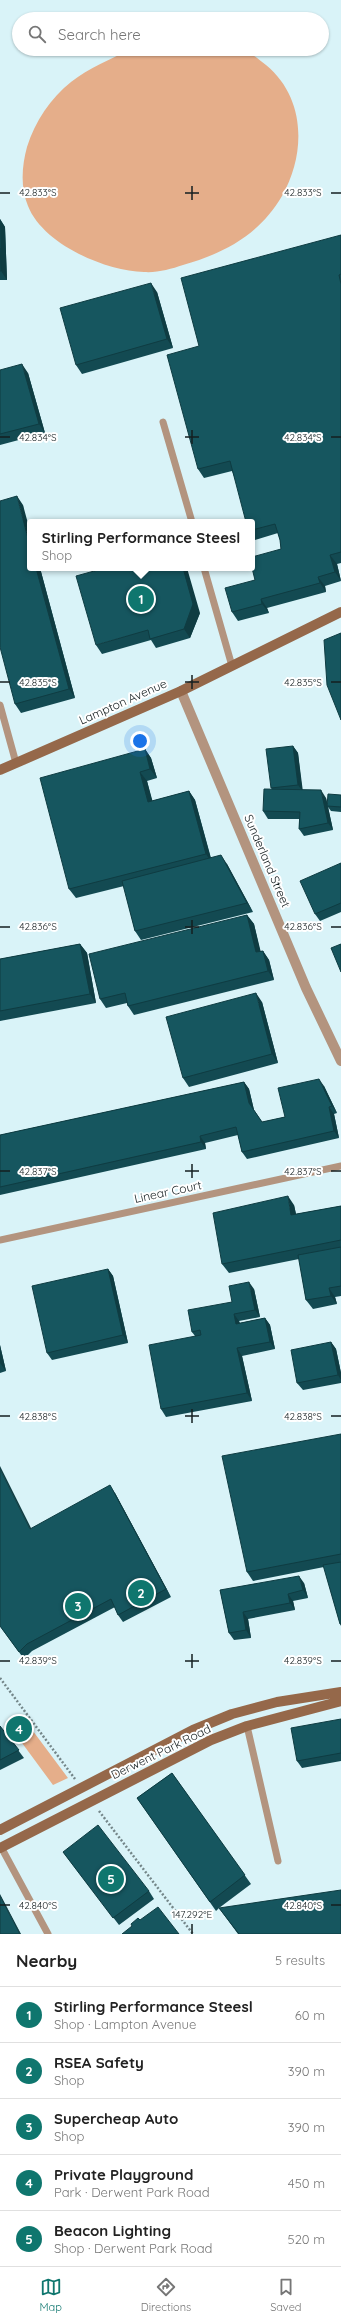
<!DOCTYPE html>
<html lang="en">
<head>
<meta charset="utf-8">
<style>
	body { margin:0; font-family:Quicksand,sans-serif; background:#f2f2f2; color:#222 }
	.you { position:absolute; left:140px; top:741px; width:14px; height:14px; margin:-10px; border:3px solid #fff; border-radius:50%; background:#1a73e8; box-shadow:0 0 0 6px #1a73e833 }
	.badge { display:grid; place-items:center; width:26px; height:26px; border-radius:50%; background:#0f766e; color:#fff; font-size:13px; font-weight:700 }
	.pin { position:absolute; translate:-50% -50%; border:2px solid #fff; box-shadow:0 1px 4px #0006 }
	.popup { position:absolute; left:27px; top:519px; width:228px; height:52px; box-sizing:border-box; display:grid; place-content:center; border-radius:4px; background:#fff; filter:drop-shadow(0 1px 3px #0005); font-size:13px; white-space:nowrap; color:#767676 }
	.popup b { font-size:15px; color:#222 }
	.popup::after { content:''; position:absolute; left:50%; top:100%; margin-left:-8px; border:8px solid transparent; border-top-color:#fff }
	.list { margin:0; padding:0; list-style:none }
	h2 { display:flex; justify-content:space-between; align-items:center; height:52px; margin:0; padding:0 16px; font-size:17px }
	h2 small { font-size:13px; font-weight:400; color:#767676 }
	.list li { display:grid; grid-template-columns:26px 1fr auto; gap:12px; align-items:center; box-sizing:border-box; height:56px; padding:0 16px; border-top:1px solid #e0e0e0 }
	.list b { display:block; font-size:15px; white-space:nowrap }
	.list p { margin:0; font-size:13px; white-space:nowrap; color:#767676 }
	.list em { font-size:13px; font-style:normal; color:#767676 }
	.icon { flex:none; width:22px; height:22px; fill:none; stroke:currentColor; stroke-width:2; stroke-linecap:round; stroke-linejoin:round }
	.map { position:relative; flex:none; width:341px; height:1934px; overflow:hidden }
	.search { position:absolute; background:#fff; box-shadow:0 1px 3px #0004; left:12px; right:12px; top:12px; height:44px; display:flex; align-items:center; gap:10px; box-sizing:border-box; padding:0 14px; border-radius:22px; color:#767676; font-size:15px }
	.sheet { height:332px; background:#fff }
	nav { display:flex; justify-content:space-around; align-items:center; box-sizing:border-box; height:56px; border-top:1px solid #e0e0e0; background:#fff; font-size:11px; color:#767676 }
	nav a { display:grid; justify-items:center; gap:2px }
	nav .on { color:#0f766e }
	.map>svg:first-child { display:block }
	.green { fill:#e5ae8a }
	.lines { fill:none; stroke-linecap:round; stroke-linejoin:round }
	.path { stroke:#748689; stroke-width:2.5; stroke-dasharray:2 2; stroke-linecap:butt }
	.lane { stroke:#b3947f; stroke-width:7 }
	.street { stroke:#b3947f; stroke-width:10 }
	.secondary { stroke:#95684a; stroke-width:10 }
	.wall { fill:#134a52 }
	.shaded-wall { fill:#0f3c42 }
	.building { fill:#16565f; stroke:#0f3c42 }
	.ticks { fill:none; stroke:#151f21; stroke-width:1.5 }
	.labels { text-anchor:middle; stroke-width:4; stroke-linejoin:round; paint-order:stroke }
	.street-label { font-size:12px; fill:#151f21; stroke:#fff }
	.ticks-label { font-size:10px; text-anchor:middle; fill:#151f21; stroke:#fff; stroke-width:4; stroke-linejoin:round; paint-order:stroke }
</style>
</head>
<body>
<div class="map">
<svg width="341" height="1934" viewBox="0 0 341 1934">
	<rect width="100%" height="100%" fill="#d9f3f8"/>
	<path class="green" d="M131 49C159 49 187 49 215 49 223 49 235 47 243 50 251 52 259 60 266 65 306 98 306 154 282 196 259 235 225 253 183 265 171 269 157 273 144 272 105 271 43 244 28 206 20 187 22 165 27 147 35 121 51 98 71 82 89 68 111 59 131 49Z
		M24 1719 68 1778 53 1785 11 1728Z"/>
	<g class="lines">
		<path class="path" d="M0 1678 75 1779
			M99 1811 193 1934"/>
		<path class="lane" d="M163 422 192 522
			M204 568 232 666
			M0 705 16 763
			M0 1240 341 1166
			M247 1726 278 1861
			M1 1847 48 1934"/>
		<path class="street" d="M181 691 306 988 341 1061"/>
		<path class="secondary" d="M0 770 181 691 341 612
			M0 1830 193 1730 232 1714 277 1702 341 1692
			M0 1848 211 1740 247 1726 341 1701"/>
	</g>
	<path class="wall" d="M0 219 5 227 7 280H0Z
		M341 235V563L337 564 341 581 325 586 326 592 267 608 269 613 238 621 232 612 255 580 281 549 280 540 278 533 255 540 252 536V522L232 471 204 478 198 469 199 346Z
		M157 292 173 348 82 374 76 365Z
		M0 370 28 373 45 433 0 445Z
		M23 505 30 568H40L75 698 21 713 15 704Z
		M200 613 190 638 156 648 151 640 102 654 96 645Z
		M293 746 298 753 302 790 326 798 327 803 341 795V812L331 811 328 807 333 830 304 836 299 829V819H268L263 811 272 789 271 788Z
		M145 749 151 758 157 778 147 781 152 801 189 791 195 800 211 858 227 864 253 912 141 940 135 931 124 886 76 898 69 889Z
		M341 863V912L320 921 315 914Z
		M247 915 254 924 260 951H263L269 960 274 980 134 1015 128 1006 127 1003 106 1008 100 999Z
		M80 944 87 953 96 1003 0 1021V959Z
		M262 1002 278 1063 189 1087 183 1078Z
		M244 1082 249 1089 254 1110 262 1122 285 1117 324 1086 337 1113 334 1114 339 1138 247 1159 242 1152 238 1135 205 1143 206 1149 0 1195V1135Z
		M294 1205 296 1214 341 1206V1296L335 1297 337 1304 313 1309 306 1300 299 1259 229 1273 222 1264Z
		M108 1269 113 1276 128 1343 52 1360 47 1353Z
		M254 1289 260 1317 239 1321 240 1323 265 1318 270 1325 275 1349 242 1356 252 1401 166 1417 161 1409 195 1336 192 1332 232 1302Z
		M331 1342 336 1349 341 1373V1383L303 1390 297 1383Z
		M0 1345 6 1371 0 1373Z
		M341 1434V1626L340 1624 324 1567 253 1581 247 1572Z
		M115 1493 171 1597 123 1622 118 1615 115 1607 32 1651 24 1659 0 1626 32 1529Z
		M304 1583 308 1598 293 1601 295 1610 248 1619 251 1638 234 1640 229 1633 220 1590Z
		M341 1719V1761L302 1768 297 1761Z
		M0 1726 24 1758 0 1770Z
		M172 1773 251 1884 219 1908 341 1934H238L219 1908 216 1911 137 1798Z
		M63 1852 149 1891 154 1899 119 1925Z"/>
	<path class="shaded-wall" d="M0 219 5 227 7 280 1 271Z
		M151 283 157 292 173 348 167 339Z
		M22 364 28 373 45 433 39 424Z
		M17 496 23 505 30 531V546Z
		M330 555 337 564 341 581 335 572Z
		M36 568H40L75 698 69 689Z
		M183 568H187L200 613 190 638 184 629Z
		M318 577 325 586 326 592 320 583Z
		M261 599 267 608 269 613 262 604Z
		M293 746 298 753 303 792 298 785Z
		M145 749 151 758 157 778 150 769Z
		M140 772 147 781 155 810 148 802Z
		M321 790 326 798 328 806H327L328 807 333 830 328 823Z
		M189 791 195 800 212 863 206 854Z
		M221 855 227 864 253 912 247 903Z
		M247 915 254 924 263 961 256 952Z
		M80 944 87 953 96 1003 90 994Z
		M263 951 269 960 274 980 268 971Z
		M256 993 262 1002 278 1063 272 1054Z
		M319 1079 324 1086 337 1113 332 1106Z
		M244 1082 249 1089 254 1110 249 1103Z
		M329 1107 334 1114 339 1138 334 1131Z
		M200 1136 205 1143 206 1149 201 1142Z
		M288 1196 294 1205 298 1224 291 1215Z
		M108 1269 113 1276 128 1343 123 1335Z
		M249 1282 254 1289 260 1317 255 1310Z
		M329 1288 335 1297 337 1304 331 1296Z
		M234 1314 239 1321 241 1331 236 1324Z
		M265 1318 270 1325 275 1349 270 1342Z
		M331 1342 336 1349 341 1373V1380L338 1375Z
		M0 1345 6 1371 0 1363Z
		M237 1348 242 1356 252 1401 247 1393Z
		M0 1466 35 1536 30 1529 0 1469Z
		M110 1485 115 1493 171 1597 166 1589Z
		M299 1576 304 1583 308 1598 303 1590Z
		M288 1594 293 1601 295 1610 290 1603Z
		M243 1612 248 1619 251 1638 246 1630Z
		M0 1894 21 1934H20L0 1896Z"/>
	<path class="building" d="M341 235V274L339 275 341 284V552L330 555 335 572 318 577 320 583 261 599 262 604 232 612 225 588 255 580 252 568V557L281 549 280 540 275 524 252 530V522H246L230 461 198 469 167 355 199 346 181 278Z
		M0 248 1 271H0Z
		M151 283 167 339 76 365 60 308Z
		M22 364 39 424 0 434V370Z
		M17 496 30 546V568H36L69 689 15 704 0 647V501Z
		M105 568H183L193 604 184 629 150 639 148 630 96 645 76 576Z
		M341 633V720L327 685 324 640Z
		M293 746 298 785 271 788 266 749Z
		M145 749 150 769 140 772 148 802 189 791 206 854 69 889 40 778Z
		M264 789 321 790 328 823 299 829 300 812 263 811Z
		M328 794 341 795V807L327 806Z
		M221 855 247 903 135 931 122 881Z
		M341 863V903L315 914 300 881Z
		M247 915 256 952 263 951 268 971 128 1006 125 993 100 999 89 954Z
		M80 944 90 994 0 1011V959Z
		M341 944V972L331 948Z
		M256 993 272 1054 183 1078 166 1017Z
		M319 1079 332 1106 329 1107 334 1131 242 1152 236 1127 200 1136 201 1142 0 1187V1135L244 1082 249 1103 262 1122 285 1117 278 1088Z
		M288 1196 291 1215 341 1206V1240L222 1264 213 1213Z
		M341 1247V1286L329 1288 331 1296 306 1300 298 1255Z
		M108 1269 123 1335 47 1353 32 1286Z
		M249 1282 255 1310 234 1314 236 1324 265 1318 270 1342 237 1348 247 1393 161 1409 149 1345 201 1335 200 1330 192 1332 188 1310 232 1302 229 1286Z
		M331 1342 338 1375 297 1383 291 1350Z
		M341 1434V1554L247 1572 222 1456Z
		M0 1469 30 1529 110 1485 166 1589 118 1615 111 1599 27 1644 19 1652 0 1626Z
		M341 1562V1624H340L323 1565Z
		M299 1576 303 1590 288 1594 290 1603 243 1612 246 1630 229 1633 220 1590Z
		M341 1719V1753L297 1761 291 1728Z
		M0 1726 19 1750 0 1760Z
		M172 1773 245 1875 210 1902 137 1798Z
		M98 1825 149 1891 113 1918 63 1852Z
		M341 1890V1934H239L219 1908Z
		M0 1896 20 1934H0Z
		M158 1907 179 1934H122L132 1926 131 1924 138 1918 140 1920Z"/>
	<path class="ticks" d="M192 186V200M0 193H10M185 193H199M331 193H341M192 430V444M0 437H10M185 437H199M331 437H341M192 675V689M0 682H10M185 682H199M331 682H341M192 920V934M0 927H10M185 927H199M331 927H341M192 1164V1178M0 1171H10M185 1171H199M331 1171H341M192 1409V1423M0 1416H10M185 1416H199M331 1416H341M192 1654V1668M0 1661H10M185 1661H199M331 1661H341M0 1905H10M331 1905H341M192 1924V1934"/>
	<g class="labels">
		<g class="street-label">
			<text transform="translate(123 702) rotate(-24)" y="4">Lampton Avenue</text>
			<text transform="translate(267 861) rotate(67)" y="4">Sunderland Street</text>
			<text transform="translate(168 1192) rotate(-12)" y="4">Linear Court</text>
			<text transform="translate(161 1752) rotate(-26)" y="4">Derwent Park Road</text>
		</g>
	</g>
	<g class="ticks-label">
		<text x="38" y="196">42.833°S</text>
		<text x="303" y="196">42.833°S</text>
		<text x="38" y="441">42.834°S</text>
		<text x="303" y="441">42.834°S</text>
		<text x="38" y="686">42.835°S</text>
		<text x="303" y="686">42.835°S</text>
		<text x="38" y="930">42.836°S</text>
		<text x="303" y="930">42.836°S</text>
		<text x="38" y="1175">42.837°S</text>
		<text x="303" y="1175">42.837°S</text>
		<text x="38" y="1420">42.838°S</text>
		<text x="303" y="1420">42.838°S</text>
		<text x="38" y="1664">42.839°S</text>
		<text x="303" y="1664">42.839°S</text>
		<text x="38" y="1909">42.840°S</text>
		<text x="303" y="1909">42.840°S</text>
		<text x="192" y="1918">147.292°E</text>
	</g>
</svg>
<div class="you"></div>
<div class="pin badge" style="left:141px;top:599px">1</div>
<div class="popup"><b>Stirling Performance Steesl</b>Shop</div>
<div class="pin badge" style="left:141px;top:1593px">2</div>
<div class="pin badge" style="left:78px;top:1606px">3</div>
<div class="pin badge" style="left:19px;top:1729px">4</div>
<div class="pin badge" style="left:111px;top:1879px">5</div>
<div class="search"><svg class="icon" aria-label="search" viewBox="0 0 24 24"><circle cx="10" cy="10" r="6"/><path d="M15 15l6 6"/></svg>Search here</div>
</div>
<section class="sheet">
<h2>Nearby<small>5 results</small></h2>
<ul class="list">
<li><span class="badge">1</span><div><b>Stirling Performance Steesl</b><p>Shop · Lampton Avenue</p></div><em>60 m</em></li>
<li><span class="badge">2</span><div><b>RSEA Safety</b><p>Shop</p></div><em>390 m</em></li>
<li><span class="badge">3</span><div><b>Supercheap Auto</b><p>Shop</p></div><em>390 m</em></li>
<li><span class="badge">4</span><div><b>Private Playground</b><p>Park · Derwent Park Road</p></div><em>450 m</em></li>
<li><span class="badge">5</span><div><b>Beacon Lighting</b><p>Shop · Derwent Park Road</p></div><em>520 m</em></li>
</ul>
</section>
<nav>
<a class="on"><svg class="icon" aria-label="map" viewBox="0 0 24 24"><path d="M3 6l6-2 6 2 6-2v14l-6 2-6-2-6 2zM9 4v14M15 6v14"/></svg>Map</a>
<a><svg class="icon" aria-label="directions" viewBox="0 0 24 24"><path d="M12 3l9 9-9 9-9-9zM9 14v-3h6M13 9l2 2-2 2"/></svg>Directions</a>
<a><svg class="icon" aria-label="saved" viewBox="0 0 24 24"><path d="M7 4h10v16l-5-4-5 4z"/></svg>Saved</a>
</nav>
</body>
</html>
